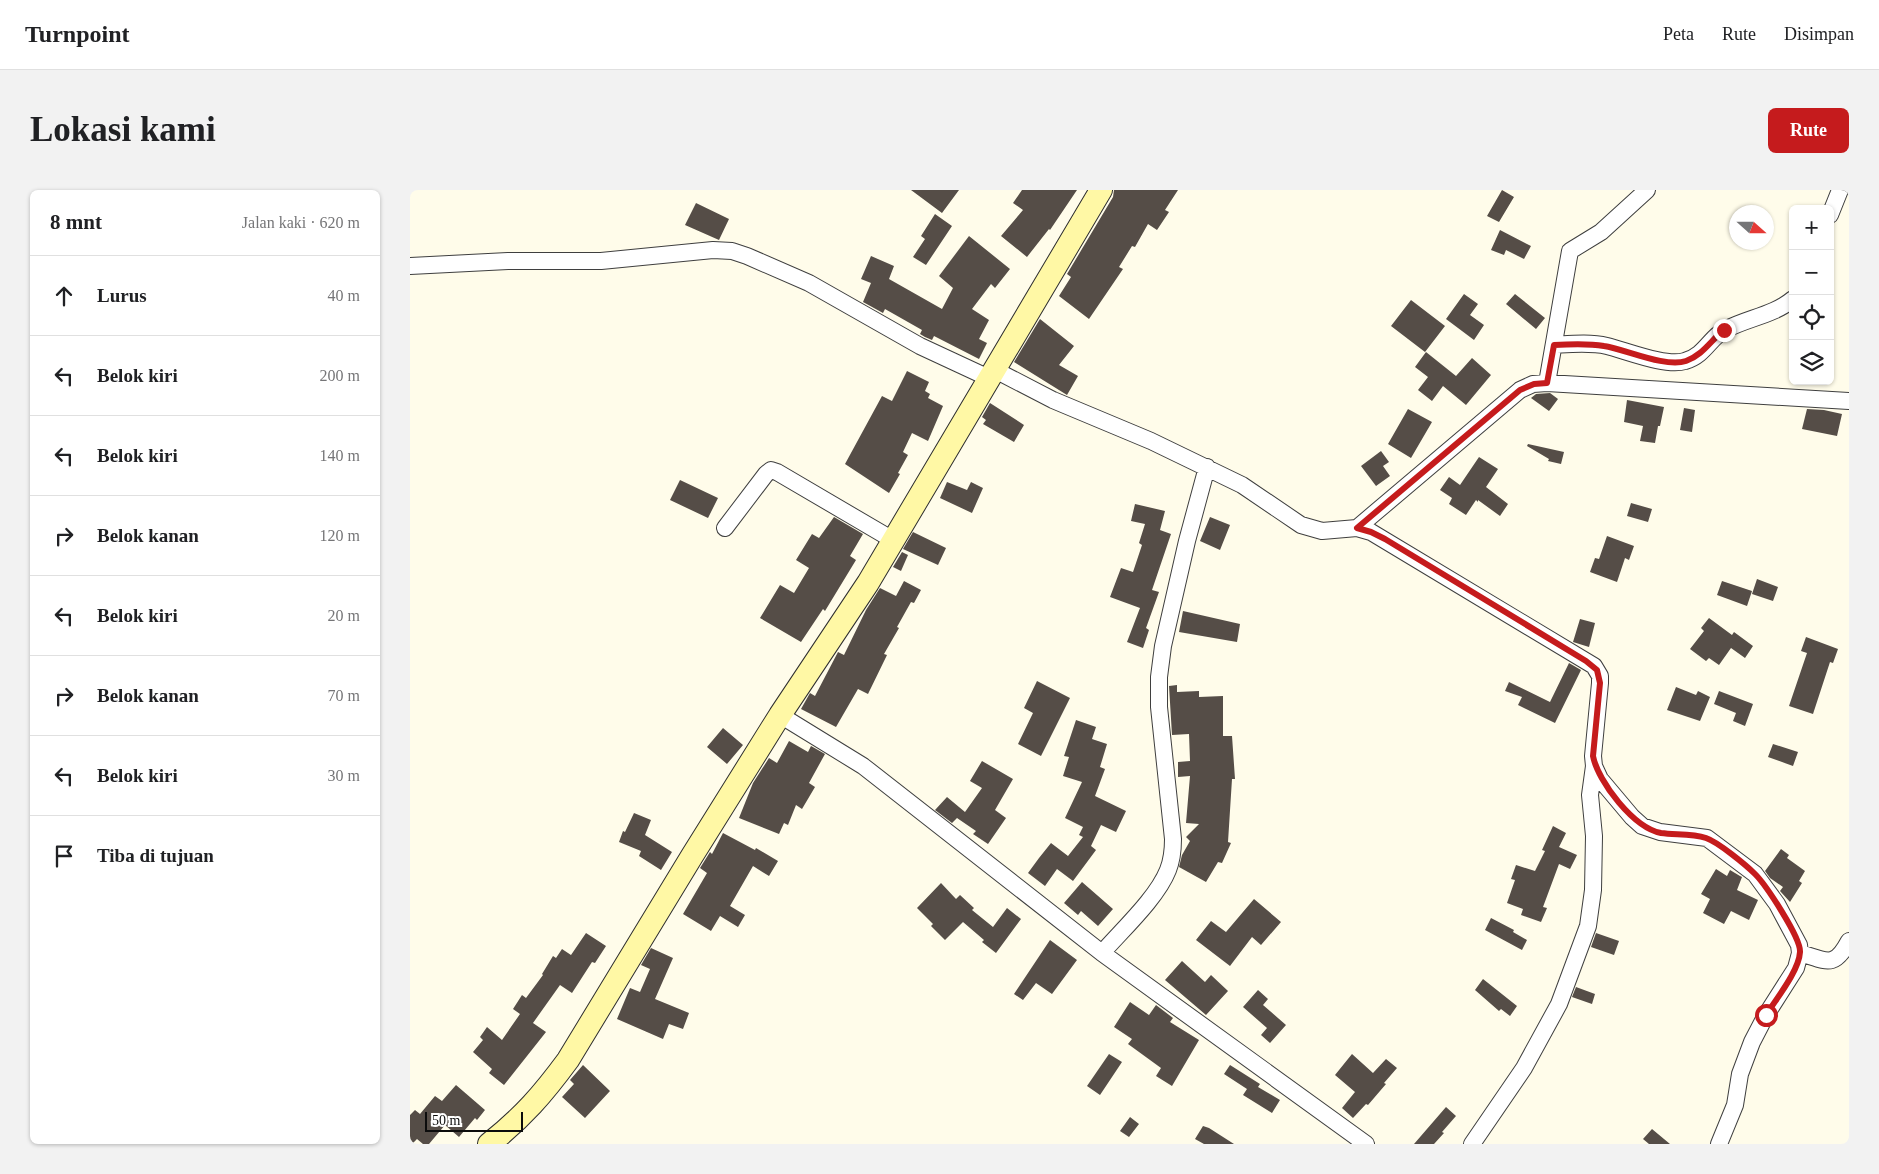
<!DOCTYPE html>
<html lang="id">
<head>
<meta charset="utf-8">
<style>
	body { margin:0; font-family:"Times New Roman",serif; background:#f2f2f2; color:#202124 }
	.controls { position:absolute; right:15px; top:15px; display:grid; overflow:hidden; border-radius:8px; box-shadow:0 1px 4px #0004 }
	.controls button { width:45px; height:45px; display:grid; place-items:center; padding:0; border:0; border-bottom:1px solid #e0e0e0; background:#fff; color:#202124; font:25px sans-serif }
	.compass { position:absolute; left:1319px; top:15px; width:45px; height:45px; border-radius:50%; background:#fff; box-shadow:0 1px 4px #0004; rotate:111deg }
	.scale { position:absolute; left:15px; bottom:12px; width:98px; box-sizing:border-box; padding-left:5px; border:2px solid #0c0c0c; border-top:0; font-size:14px; line-height:18px; white-space:nowrap; color:#0c0c0c; -webkit-text-stroke:4px #fff; paint-order:stroke }
	.stop { position:absolute; width:15px; height:15px; margin:-11px; border:4px solid #c51b1d; border-radius:50%; background:#fff }
	.stop.end { background:#c51b1d; border-color:#fff; box-shadow:0 1px 5px #0008 }
	.list { margin:0; padding:0; list-style:none }
	h2 { display:flex; justify-content:space-between; align-items:center; height:65px; margin:0; padding:0 20px; font-size:21px }
	h2 small { font-size:16px; font-weight:400; color:#757577 }
	.list li { display:grid; grid-template-columns:32px 1fr auto; gap:15px; align-items:center; box-sizing:border-box; height:80px; padding:0 20px; border-top:1px solid #e0e0e0 }
	.list b { display:block; font-size:19px; white-space:nowrap }
	.list em { font-size:16px; font-style:normal; color:#757577 }
	.icon { flex:none; width:28px; height:28px; fill:none; stroke:currentColor; stroke-width:2; stroke-linecap:round; stroke-linejoin:round }
	.map { position:relative; flex:none; width:1439px; height:954px; overflow:hidden; border-radius:8px }
	header { display:flex; align-items:center; gap:30px; box-sizing:border-box; height:70px; padding:0 25px; background:#fff; border-bottom:1px solid #e0e0e0 }
	header strong { font-size:24px }
	nav { display:flex; gap:28px; margin-inline-start:auto; font-size:18px }
	.intro { display:flex; align-items:center; justify-content:space-between; box-sizing:border-box; height:120px; padding:0 30px }
	h1 { margin:0; font-size:35px }
	.button { padding:12px 22px; border-radius:8px; background:#c51b1d; color:#fff; font-size:18px; font-weight:700 }
	main { display:flex; gap:30px; padding:0 30px }
	aside { flex:1; background:#fff; border-radius:8px; box-shadow:0 1px 4px #0004 }
	.map>svg:first-child { display:block }
	.building { fill:#554d47 }
	.lines { fill:none; stroke-linecap:round; stroke-linejoin:round }
	.street-casing { stroke:#3f3f3f; stroke-width:18 }
	.secondary-casing { stroke:#2e2e2e; stroke-width:24 }
	.street { stroke:#fff; stroke-width:16 }
	.secondary { stroke:#fff8a5; stroke-width:22 }
	.route { stroke:#c51b1d; stroke-width:6 }
</style>
</head>
<body>
<header>
<strong>Turnpoint</strong>
<nav><a>Peta</a><a>Rute</a><a>Disimpan</a></nav>
</header>
<div class="intro"><h1>Lokasi kami</h1><a class="button">Rute</a></div>
<main>
<aside>
<h2>8 mnt<small>Jalan kaki · 620 m</small></h2>
<ul class="list">
<li><svg class="icon" aria-label="ahead" viewBox="0 0 24 24"><path d="M12 20V5M6 11l6-6 6 6"/></svg><div><b>Lurus</b></div><em>40 m</em></li>
<li><svg class="icon" aria-label="left" viewBox="0 0 24 24"><path d="M17 20v-9H6M10 6l-5 5 5 5"/></svg><div><b>Belok kiri</b></div><em>200 m</em></li>
<li><svg class="icon" aria-label="left" viewBox="0 0 24 24"><path d="M17 20v-9H6M10 6l-5 5 5 5"/></svg><div><b>Belok kiri</b></div><em>140 m</em></li>
<li><svg class="icon" aria-label="right" viewBox="0 0 24 24"><path d="M7 20v-9h11M14 6l5 5-5 5"/></svg><div><b>Belok kanan</b></div><em>120 m</em></li>
<li><svg class="icon" aria-label="left" viewBox="0 0 24 24"><path d="M17 20v-9H6M10 6l-5 5 5 5"/></svg><div><b>Belok kiri</b></div><em>20 m</em></li>
<li><svg class="icon" aria-label="right" viewBox="0 0 24 24"><path d="M7 20v-9h11M14 6l5 5-5 5"/></svg><div><b>Belok kanan</b></div><em>70 m</em></li>
<li><svg class="icon" aria-label="left" viewBox="0 0 24 24"><path d="M17 20v-9H6M10 6l-5 5 5 5"/></svg><div><b>Belok kiri</b></div><em>30 m</em></li>
<li><svg class="icon" aria-label="arrive" viewBox="0 0 24 24"><path d="M6 21V4h12l-3 4 3 4H6"/></svg><div><b>Tiba di tujuan</b></div></li>
</ul>
</aside>
<div class="map">
<svg width="1439" height="954" viewBox="0 0 1439 954">
	<rect width="100%" height="100%" fill="#fffcea"/>
	<path class="building" d="M501 0H549L532 23Z
		M612 0H667L640 40 639 39 617 67 591 46 613 20 603 13Z
		M704 0H768L755 20 759 22 747 40 738 34 725 57 722 56 709 77 713 79 679 129 649 106 661 87 657 84 703 7Z
		M1092 0 1104 7 1089 32 1077 26Z
		M286 13 319 29 309 50 275 35Z
		M525 24 542 36 516 75 503 67 515 49 511 46Z
		M1090 40 1121 56 1114 69 1096 60 1094 65 1081 60Z
		M559 46 600 79 585 98 581 94 562 119 579 130 569 149 577 153 569 169 524 146 522 150 515 147 510 144 512 140 475 119 473 123 453 112 461 93 451 89 461 66 484 76 479 89 532 119 543 98 529 86Z
		M1054 104 1068 114 1060 125 1074 135 1064 150 1036 129Z
		M1105 104 1135 128 1126 139 1096 114Z
		M1001 110 1035 136 1015 162 981 136Z
		M630 129 664 156 649 175 668 186 657 205 604 172Z
		M1016 162 1046 186 1062 168 1081 185 1056 215 1033 196 1022 211 1008 200 1018 187 1005 177Z
		M497 181 519 192 515 201 520 204 518 208 533 216 518 251 502 243 493 262 498 265 488 283 490 284 479 303 435 274 472 206 482 211Z
		M1140 203 1148 209 1139 221 1121 208 1126 204Z
		M1217 210 1254 217 1250 236H1248L1245 253 1230 251 1233 236 1214 232Z
		M580 213 614 235 604 252 573 234 576 230 572 227Z
		M1274 218 1285 220 1282 242 1270 240Z
		M998 219 1022 232 1001 268 978 254Z
		M1397 219 1414 220 1432 224 1427 246 1392 239Z
		M1118 254 1154 262 1151 274 1138 271 1139 269 1117 256Z
		M971 261 979 272 973 276 980 286 966 296 951 276Z
		M1069 267 1088 279 1076 297 1098 314 1090 326 1068 310V312L1066 310 1056 325 1039 314 1042 308 1030 300 1039 287 1050 295Z
		M270 290 308 308 298 328 260 310Z
		M537 292 557 300 561 292 573 298 562 323 530 308Z
		M1221 313 1242 319 1238 332 1217 326Z
		M725 314 755 321 750 340 761 344 742 400 749 402 736 438 739 440 733 458 717 452 730 418 700 407 711 378 723 382 732 355 729 353 735 334 721 331Z
		M424 327 453 344 440 366 446 370 415 421 413 419 391 452 350 428 370 395 384 403 399 378 386 370 402 344 409 348Z
		M800 327 820 335 810 360 790 351Z
		M503 342 536 358 528 375 493 359Z
		M1197 346 1224 356 1219 370 1215 368 1207 392 1180 382 1185 368 1189 369Z
		M492 362 498 365 491 381 483 377Z
		M1347 389 1368 397 1363 411 1342 404Z
		M494 391 511 400 504 413 501 412 487 437 489 438 474 464 477 465 458 504 448 499 426 537 391 519 400 503 405 506 428 462 434 465 456 420 470 398 486 406Z
		M1312 391 1342 401 1337 416 1307 405Z
		M773 421 830 434 827 452 769 442Z
		M1299 428 1322 445 1324 442 1343 456 1335 468 1321 458 1309 475 1299 468 1296 471 1280 459 1294 441 1291 438Z
		M1170 429 1185 433 1179 457 1163 452Z
		M1396 447 1428 459 1423 473 1420 472 1403 524 1379 516 1397 463 1391 461Z
		M1159 473 1171 480 1145 533 1108 515 1112 507 1095 501 1099 492 1140 512Z
		M627 491 660 508 631 566 608 554 623 523 614 518Z
		M767 495V502L789 501V507L813 506V546H822L825 589H822L818 652 821 653 812 673 808 672 796 692 769 677 772 665 780 651 776 647 789 634 776 633 780 586 768 587V572L780 571 779 544 762 545 759 496Z
		M1266 497 1286 505 1288 501 1300 507 1290 531 1257 520Z
		M1309 501 1343 514 1335 536 1323 531 1326 523 1304 514Z
		M666 530 686 537 682 549 697 554 690 577 695 579 685 606 716 621 706 642 691 635 681 656 686 660 663 691 647 679 635 696 618 683 629 668 641 653 658 666 673 647 669 645 673 637 655 628 672 592 653 586 659 567 654 566Z
		M313 538 333 555 317 574 297 557Z
		M379 551 398 562 401 556 415 564 399 593 405 597 392 619 386 615 378 635 374 633 369 644 329 628 343 593 359 568 367 573Z
		M1363 554 1388 562 1383 576 1358 567Z
		M572 571 603 589 585 620 596 628 578 654 563 644 566 641 547 628 542 633 525 620 537 607 555 622 572 598 560 591Z
		M224 623 241 630 235 645 262 662 251 680 229 666 231 661 209 652 213 641 215 642Z
		M1143 636 1156 643 1149 657 1167 665 1160 679 1149 674 1133 717 1137 718 1131 732 1111 725 1113 719 1097 713 1105 690 1101 689 1106 675 1125 681 1135 661 1132 660Z
		M313 643 345 660 346 658 368 671 359 686 343 676 320 716 335 725 328 737 310 726 301 741 273 724 297 683 290 678 300 662 302 664Z
		M1371 659 1379 665 1377 668 1395 681 1389 691 1392 693 1380 712 1370 701 1373 697 1360 688 1355 681Z
		M1306 679 1317 686 1320 680 1330 686 1332 687 1327 700 1348 710 1339 730 1321 721 1314 734 1293 723 1300 709 1291 704Z
		M672 692 703 719 688 736 671 721 668 725 654 713Z
		M531 693 546 709 550 705 564 718 562 720 583 737 597 718 611 729 586 763 572 752 574 750 553 732 535 750 521 736 523 734 507 718Z
		M844 709 871 732 851 755 842 747 820 776 786 750 801 731 816 742Z
		M1081 728 1104 740 1103 742 1117 750 1112 760 1075 740Z
		M176 743 196 756 185 773 182 772 162 803 150 795 123 833 136 842 94 895 79 883 82 879 63 862 73 850 70 847 77 837 92 850 110 824 103 819 112 805 116 808 133 785 132 784 143 766 146 768 152 759 161 765Z
		M1186 743 1209 751 1204 765 1181 757Z
		M640 750 667 770 642 804 626 793 613 810 604 804Z
		M241 758 263 768 245 809 279 823 273 839 259 834 253 849 207 829 220 798 230 802 240 779 231 775Z
		M772 771 795 792 801 785 818 801 796 825 755 790Z
		M1073 789 1107 816 1100 826 1091 819 1089 821 1065 800Z
		M1166 797 1185 804 1182 814 1162 807Z
		M848 800 858 809 853 815 876 835 860 853 851 845 857 838 833 817Z
		M720 812 739 825 746 815 763 828 760 832 789 850 762 896 746 886 751 878 718 854 722 849 704 837Z
		M699 864 712 872 690 905 677 896Z
		M942 864 963 883 976 869 987 878 974 893 976 894 958 915 956 914 943 928 932 918 945 902 925 885Z
		M173 875 200 901 175 928 152 907 164 894 160 890Z
		M820 875 850 894 848 897 870 910 862 923 833 905 837 899 814 884Z
		M46 895 75 920 67 930 65 928 49 947 35 935 19 954H13L7 949 2 954H0V925L5 920 10 924 25 906 32 911Z
		M1036 917 1046 926 1032 942 1034 943 1024 954H1004Z
		M720 927 729 934 719 947 710 941Z
		M793 936 799 938 824 954H794L785 949Z
		M1242 939 1260 954H1239L1233 949Z"/>
	<g class="lines">
		<g class="street-casing">
			<path id="street" d="M1420 25 1430 0
				M0 76 98 71H191L303 60 322 61 337 66 399 93 510 156 581 189
				M1144 155C1161 154 1180 152 1197 156 1217 161 1256 177 1275 171 1296 165 1300 146 1317 139 1338 128 1364 125 1383 109
				M585 180 643 210 741 251 832 295 891 335 912 341 947 338 961 342 1184 476 1190 486V493L1183 566 1184 576 1190 589 1222 627 1232 636 1250 642 1297 648 1345 684 1367 714 1389 755 1390 763 1386 778 1356 825 1342 852 1330 884 1325 915 1309 954
				M1137 193 1160 61 1191 42 1237 0
				M315 338 356 284 361 280 367 282 483 350
				M947 338 1110 200 1123 194 1137 193 1439 211
				M370 525 453 576 692 763 956 954
				M692 763C712 740 747 708 758 680 762 670 763 660 763 649L749 517V487L753 456 777 351 797 277
				M1390 763C1417 771 1424 779 1439 751
				M1062 954 1114 878 1149 814 1178 736 1183 700 1184 646 1180 605 1184 576"/>
		</g>
		<g class="secondary-casing">
			<path id="secondary" d="M79 954C113 927 133 904 158 870L282 666 370 525 458 393 691 0"/>
		</g>
		<use href="#street" class="street"/>
		<use href="#secondary" class="secondary"/>
	</g>
	<g class="lines">
		<path class="route" d="M1314 140C1301 150 1293 165 1276 171 1255 178 1215 159 1194 156 1177 153 1160 154 1144 155L1137 193 1124 194 1110 200 947 338 961 342 975 349 1176 471 1187 480 1190 493 1183 566C1188 592 1224 638 1251 643 1265 645 1282 643 1296 648 1308 652 1336 675 1345 684 1356 695 1391 748 1390 762 1389 781 1366 809 1356 825"/>
	</g>
</svg>
<div class="controls">
<button>+</button>
<button>−</button>
<button><svg class="icon" aria-label="locate" viewBox="0 0 24 24"><circle cx="12" cy="12" r="6"/><path d="M12 2v4M12 18v4M2 12h4M18 12h4"/></svg></button>
<button><svg class="icon" aria-label="layers" viewBox="0 0 24 24"><path d="M12 4l9 5-9 5-9-5zM3 14l9 5 9-5"/></svg></button>
</div>
<svg class="compass" viewBox="-18 -18 36 36"><path d="M0-13l5 13h-10z" fill="#e53935"/><path d="M0 13l5-13h-10z" fill="#757577"/></svg>
<div class="scale">50 m</div>
<div class="stop" style="left:1356px;top:825px"></div>
<div class="stop end" style="left:1314px;top:140px"></div>
</div>
</main>
</body>
</html>
